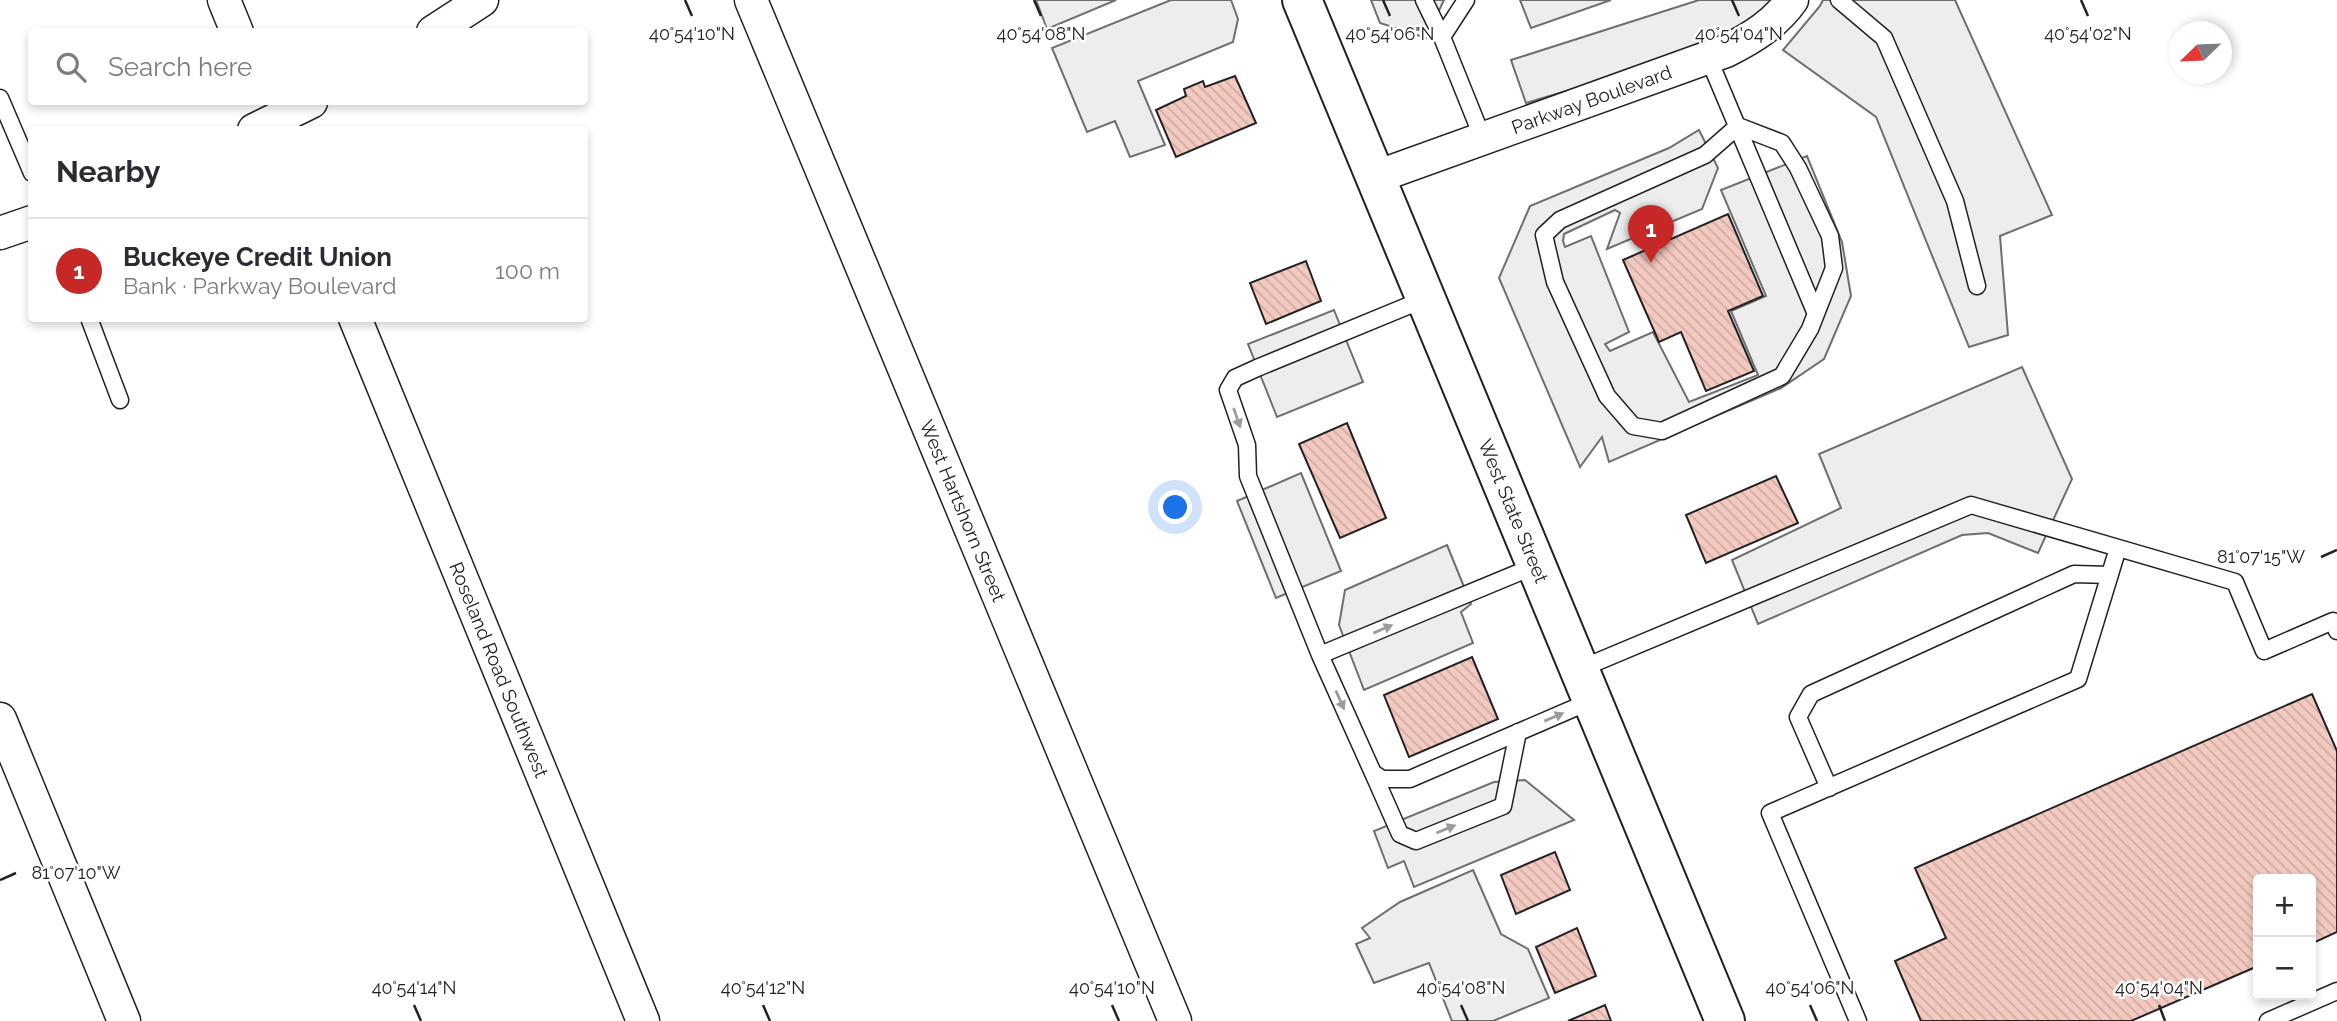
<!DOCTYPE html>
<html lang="en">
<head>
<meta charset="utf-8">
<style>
	body { margin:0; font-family:Raleway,sans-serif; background:#f2f2f3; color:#2b2b33 }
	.controls { position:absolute; right:21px; bottom:21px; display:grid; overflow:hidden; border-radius:7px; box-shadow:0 4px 10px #0003 }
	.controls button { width:63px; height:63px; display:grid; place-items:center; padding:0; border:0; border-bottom:2px solid #e1e1e2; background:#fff; color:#2b2b33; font:35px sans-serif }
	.compass { position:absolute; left:2169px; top:21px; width:63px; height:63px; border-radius:50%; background:#fff; box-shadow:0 4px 10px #0003; rotate:247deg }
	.you { position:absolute; left:1176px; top:508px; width:24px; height:24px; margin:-18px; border:5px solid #fff; border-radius:50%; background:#1a73e8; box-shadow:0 0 0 10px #1a73e833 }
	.badge { display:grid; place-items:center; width:46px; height:46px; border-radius:50%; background:#c62828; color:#fff; font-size:23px; font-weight:700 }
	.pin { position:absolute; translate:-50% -58px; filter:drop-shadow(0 2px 4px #0008) }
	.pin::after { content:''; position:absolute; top:37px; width:24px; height:21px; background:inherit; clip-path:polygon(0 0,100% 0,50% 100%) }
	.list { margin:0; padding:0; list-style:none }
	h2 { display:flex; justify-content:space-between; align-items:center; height:91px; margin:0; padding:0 28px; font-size:30px }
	h2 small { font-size:23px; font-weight:400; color:#7c7c81 }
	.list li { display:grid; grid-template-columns:46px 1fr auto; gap:21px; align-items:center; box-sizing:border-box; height:105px; padding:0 28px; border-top:2px solid #e1e1e2 }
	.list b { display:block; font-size:26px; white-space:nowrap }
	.list p { margin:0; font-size:23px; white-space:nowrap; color:#7c7c81 }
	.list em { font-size:23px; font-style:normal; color:#7c7c81 }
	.icon { flex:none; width:38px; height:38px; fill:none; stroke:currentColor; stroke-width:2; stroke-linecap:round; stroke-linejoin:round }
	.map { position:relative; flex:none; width:2337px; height:1021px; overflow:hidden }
	.search { position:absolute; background:#fff; box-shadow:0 4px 10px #0003; left:28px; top:28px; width:560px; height:77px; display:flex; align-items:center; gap:18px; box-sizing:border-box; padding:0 24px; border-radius:7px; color:#7c7c81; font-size:26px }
	.panel { position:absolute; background:#fff; box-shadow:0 4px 10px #0003; left:28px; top:126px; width:560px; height:196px; border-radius:7px }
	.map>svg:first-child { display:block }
	.parking { fill:#ededed; stroke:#6f6f6f; stroke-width:2 }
	.building { fill:url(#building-back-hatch); stroke:#222; stroke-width:2 }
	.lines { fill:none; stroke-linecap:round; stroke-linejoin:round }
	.lane-casing { stroke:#222; stroke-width:19 }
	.street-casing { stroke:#222; stroke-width:35 }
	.highway-casing { stroke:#222; stroke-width:42 }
	.lane { stroke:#fff; stroke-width:16 }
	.street { stroke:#fff; stroke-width:32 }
	.highway { stroke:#fff; stroke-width:38 }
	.oneway { fill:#9c9c9c }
	.ticks { fill:none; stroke:#222; stroke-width:2.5 }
	.labels { text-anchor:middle; stroke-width:5; stroke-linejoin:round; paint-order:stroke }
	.street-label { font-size:19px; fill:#222; stroke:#fff }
	.ticks-label { font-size:18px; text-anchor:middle; fill:#222; stroke:#fff; stroke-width:5; stroke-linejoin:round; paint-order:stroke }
</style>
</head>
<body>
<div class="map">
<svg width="2337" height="1021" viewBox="0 0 2337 1021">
	<defs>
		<pattern id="building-back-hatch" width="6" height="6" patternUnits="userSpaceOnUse" patternTransform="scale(1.75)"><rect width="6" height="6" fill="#f3c9c0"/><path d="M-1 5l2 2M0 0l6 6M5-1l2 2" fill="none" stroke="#d0aca5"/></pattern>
	</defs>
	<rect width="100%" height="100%" fill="#fff"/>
	<path class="parking" d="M1036 0H1116L1047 29Z
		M1171 0H1231L1238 19 1233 42 1138 81 1165 145 1130 157 1115 121 1087 132 1052 48Z
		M1371 0H1444L1426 38 1380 23Z
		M1520 0H1611L1531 28Z
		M1699 0H1774L1760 17 1729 35 1644 68 1526 103 1511 60Z
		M1823 0H1955L2052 215 2000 236 2008 335 1969 347 1876 117 1783 50 1820 6Z
		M1699 130 1718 168 1702 209 1607 249 1620 213 1615 210 1564 234 1563 241 1565 247 1591 236 1629 332 1605 344 1610 351 1653 332 1689 402 1758 375 1731 311 1766 296 1721 190 1807 156 1842 242 1851 296 1824 359 1781 388 1609 462 1602 437 1580 467 1499 278 1530 206 1669 148Z
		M1334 310 1363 382 1277 417 1248 344Z
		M2022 367 2072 479 2038 553 1988 533 1962 535 1758 624 1732 560 1841 508 1819 454Z
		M1301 473 1341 571 1276 598 1237 501Z
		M1447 545 1471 604 1461 612 1473 643 1364 690 1339 625 1345 590Z
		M1525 780 1574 820 1414 887 1404 861 1388 868 1374 831 1494 782Z
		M1473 870 1501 934 1528 949 1549 998 1493 1021H1452L1429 963 1374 983 1356 944 1370 938 1362 928 1400 902Z"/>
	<path class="building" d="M1235 76 1256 123 1176 157 1156 110 1186 96 1184 89 1203 81 1205 87Z
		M1728 214 1763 296 1728 311 1754 371 1706 391 1681 332 1659 342 1623 260Z
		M1306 261 1321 301 1266 324 1250 283Z
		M1347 423 1386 518 1340 538 1299 444Z
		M1776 476 1798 523 1706 563 1686 515Z
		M1472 657 1498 719 1409 757 1384 695Z
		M2312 694 2337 751V932L2311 944V879H2258V966L2131 1021H1921L1895 961 1946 938 1915 868Z
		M1555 852 1570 890 1516 914 1501 875Z
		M1577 928 1596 976 1555 993 1536 947Z
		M1605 1005 1611 1021H1568Z"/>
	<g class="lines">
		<g class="lane-casing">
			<path id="lane" d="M1424 0 1442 37 1483 139
				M1839 0 1884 38 1955 201 1977 286
				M1442 37 1466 0
				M1708 57 1816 314
				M0 98 32 173
				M1738 126 1782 143 1798 168 1830 236 1834 268 1810 329 1782 376 1662 431 1633 426 1607 396 1555 282 1544 235 1560 220 1705 155Z
				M1427 298 1257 368 1235 378 1228 390 1247 445 1248 476 1320 655 1373 773 1382 779H1410L1593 700
				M89 318 120 400
				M1320 655 1537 565
				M1580 669 1971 505 2235 582 2264 651 2333 621 2337 631
				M1373 773 1400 834 1416 841 1503 806 1518 732
				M1829 788 1798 717 1811 694 2074 574 2110 575
				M1858 1021 1770 813 2078 679 2118 548
				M2268 1021 2337 991"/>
		</g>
		<g class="street-casing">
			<g id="street">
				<path d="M224 0 237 32"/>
				<path id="s1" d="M751 0 1175 1021"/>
				<path d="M433 32 482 0"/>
				<path d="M254 130 311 102"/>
				<path id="s2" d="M1376 177 1726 51C1752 38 1775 24 1792 0"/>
				<path d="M0 233 32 222"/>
				<path id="s3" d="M355 318 643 1021"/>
				<path d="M0 719 124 1021"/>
			</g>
		</g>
		<g class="highway-casing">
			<g id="highway">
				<path id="s4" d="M1302 0 1725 1021"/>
			</g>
		</g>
		<use href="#lane" class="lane"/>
		<use href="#street" class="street"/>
		<use href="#highway" class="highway"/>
	</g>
	<defs><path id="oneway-solid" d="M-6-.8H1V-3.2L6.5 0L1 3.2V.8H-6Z" transform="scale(1.75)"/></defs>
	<g class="oneway">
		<use href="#oneway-solid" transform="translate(1237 418) rotate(71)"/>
		<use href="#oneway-solid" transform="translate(1383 629) rotate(-23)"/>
		<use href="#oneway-solid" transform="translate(1340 700) rotate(66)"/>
		<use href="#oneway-solid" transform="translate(1554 717) rotate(-23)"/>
		<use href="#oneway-solid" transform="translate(1446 829) rotate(-22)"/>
	</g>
	<path class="ticks" d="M685 0 692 16M1034 0 1041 16M1383 0 1390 16M1732 0 1739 16M2081 0 2088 16M2321 557 2337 550M0 880 16 873M414 1005 421 1021M763 1005 770 1021M1112 1005 1119 1021M1461 1005 1468 1021M1810 1005 1817 1021M2159 1005 2165 1021"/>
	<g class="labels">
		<g class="street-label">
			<text dy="7" stroke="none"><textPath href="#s2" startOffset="229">Parkway Boulevard</textPath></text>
			<text dy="7" stroke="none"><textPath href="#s1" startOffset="553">West Hartshorn Street</textPath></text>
			<text dy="7" stroke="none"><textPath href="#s4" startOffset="553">West State Street</textPath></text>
			<text dy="7" stroke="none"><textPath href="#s3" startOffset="380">Roseland Road Southwest</textPath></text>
		</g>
	</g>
	<g class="ticks-label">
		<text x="692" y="40">40°54'10"N</text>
		<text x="1041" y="40">40°54'08"N</text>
		<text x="1390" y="40">40°54'06"N</text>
		<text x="1739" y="40">40°54'04"N</text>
		<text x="2088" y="40">40°54'02"N</text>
		<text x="2261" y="563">81°07'15"W</text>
		<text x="76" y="879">81°07'10"W</text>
		<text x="414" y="994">40°54'14"N</text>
		<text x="763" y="994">40°54'12"N</text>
		<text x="1112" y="994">40°54'10"N</text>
		<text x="1461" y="994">40°54'08"N</text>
		<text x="1810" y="994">40°54'06"N</text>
		<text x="2159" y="994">40°54'04"N</text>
	</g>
</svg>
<div class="controls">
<button>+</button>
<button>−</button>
</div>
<svg class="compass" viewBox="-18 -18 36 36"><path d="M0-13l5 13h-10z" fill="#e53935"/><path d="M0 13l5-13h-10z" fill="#7c7c81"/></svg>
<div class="you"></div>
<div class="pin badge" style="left:1651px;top:263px">1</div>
<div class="search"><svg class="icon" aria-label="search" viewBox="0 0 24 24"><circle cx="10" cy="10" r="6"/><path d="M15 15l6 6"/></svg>Search here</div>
<section class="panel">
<h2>Nearby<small></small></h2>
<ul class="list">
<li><span class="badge">1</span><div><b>Buckeye Credit Union</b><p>Bank · Parkway Boulevard</p></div><em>100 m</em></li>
</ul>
</section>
</div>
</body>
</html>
